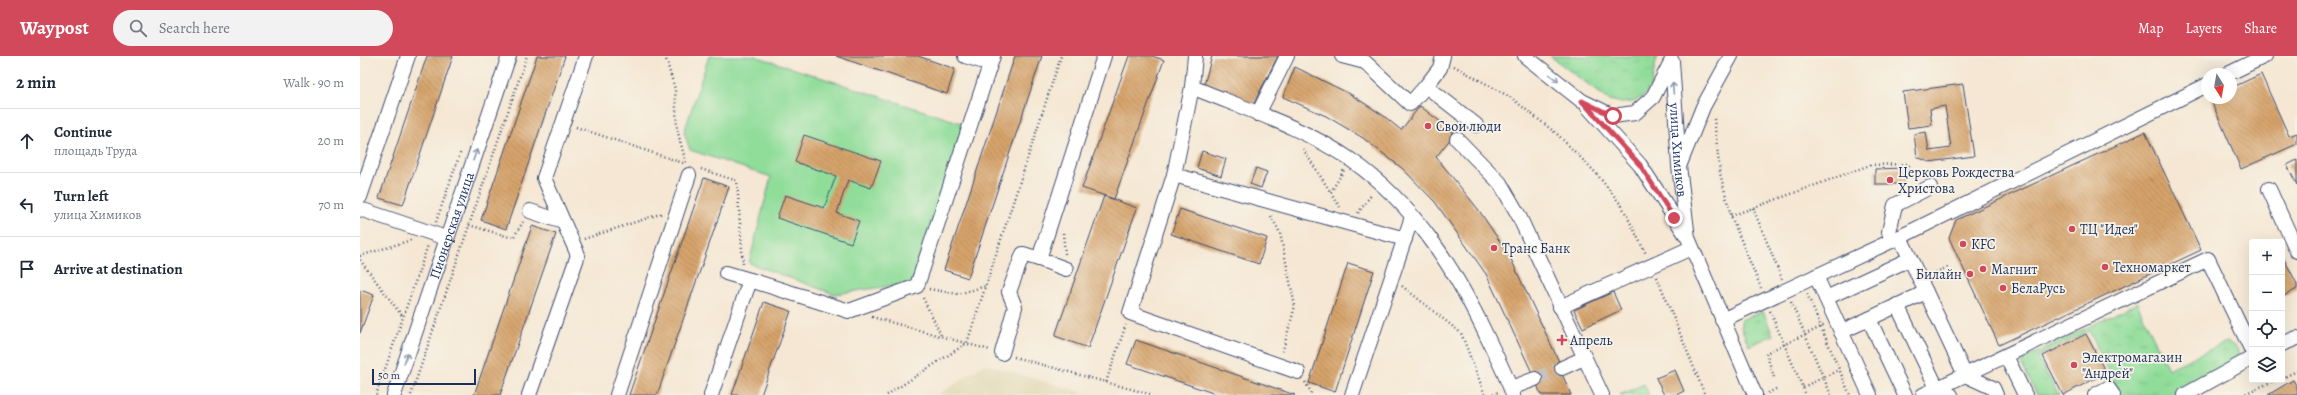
<!DOCTYPE html>
<html lang="en">
<head>
<meta charset="utf-8">
<style>
	body { margin:0; font-family:Alegreya,serif; background:#f2f2f3; color:#1f2937 }
	.controls { position:absolute; right:12px; bottom:12px; display:grid; overflow:hidden; border-radius:4px; box-shadow:0 4px 16px #0002 }
	.controls button { width:36px; height:36px; display:grid; place-items:center; padding:0; border:0; border-bottom:1px solid #e0e1e3; background:#fff; color:#1f2937; font:20px sans-serif }
	.compass { position:absolute; left:1841px; top:12px; width:36px; height:36px; border-radius:50%; background:#fff; box-shadow:0 4px 16px #0002; rotate:169deg }
	.scale { position:absolute; left:12px; bottom:10px; width:104px; box-sizing:border-box; padding-left:4px; border:2px solid #1b2f5e; border-top:0; font-size:11px; line-height:14px; white-space:nowrap; color:#1b2f5e; -webkit-text-stroke:3px #f7f3e8; paint-order:stroke }
	.stop { position:absolute; width:12px; height:12px; margin:-9px; border:3px solid #d1495b; border-radius:50%; background:#fff }
	.stop.end { background:#d1495b; border-color:#fff; box-shadow:0 1px 4px #0008 }
	.list { margin:0; padding:0; list-style:none }
	h2 { display:flex; justify-content:space-between; align-items:center; height:52px; margin:0; padding:0 16px; font-size:17px }
	h2 small { font-size:13px; font-weight:400; color:#747a83 }
	.list li { display:grid; grid-template-columns:26px 1fr auto; gap:12px; align-items:center; box-sizing:border-box; height:64px; padding:0 16px; border-top:1px solid #e0e1e3 }
	.list b { display:block; font-size:15px; white-space:nowrap }
	.list p { margin:0; font-size:13px; white-space:nowrap; color:#747a83 }
	.list em { font-size:13px; font-style:normal; color:#747a83 }
	.icon { flex:none; width:22px; height:22px; fill:none; stroke:currentColor; stroke-width:2; stroke-linecap:round; stroke-linejoin:round }
	.map { position:relative; flex:none; width:1937px; height:339px; overflow:hidden }
	header { display:flex; align-items:center; gap:24px; box-sizing:border-box; height:56px; padding:0 20px; background:#d1495b; color:#fff }
	header strong { font-size:19px }
	nav { display:flex; gap:22px; margin-inline-start:auto; font-size:14px }
	.search { width:280px; height:36px; background:#f2f2f3; display:flex; align-items:center; gap:10px; box-sizing:border-box; padding:0 14px; border-radius:22px; color:#747a83; font-size:15px }
	main { display:flex }
	aside { flex:1; background:#fff }
	.map>svg:first-child { display:block }
	.built { fill:#e4dbba }
	.grass { fill:url(#grass-tufts); stroke:#56867c }
	.park { fill:#90dd9a; stroke:#56867c }
	.building { fill:url(#building-back-hatch) }
	.lines { fill:none; stroke-linecap:round; stroke-linejoin:round }
	.minor-tunnel { stroke:#c9c2bc; stroke-width:14; stroke-dasharray:14 7; stroke-linecap:butt }
	.minor-casing { stroke:#3c4b70; stroke-width:16 }
	.path { stroke:#3c4b70; stroke-width:2.5; stroke-dasharray:1 3; stroke-linecap:butt }
	.minor { stroke:#fff; stroke-width:14 }
	.oneway { stroke:#8d97ae }
	.route { stroke:#d1495b; stroke-width:5 }
	.poi-dot { fill:#d1495b; stroke:#f7f3e8; stroke-width:1.5 }
	.labels { text-anchor:middle; stroke-width:3.5; stroke-linejoin:round; paint-order:stroke }
	.poi-label { font-size:14px; fill:#1b2f5e; stroke:#f7f3e8; text-anchor:start }
	.street-label { font-size:14px; fill:#1b2f5e; stroke:#f7f3e8 }
</style>
</head>
<body>
<header>
<strong>Waypost</strong>
<div class="search"><svg class="icon" aria-label="search" viewBox="0 0 24 24"><circle cx="10" cy="10" r="6"/><path d="M15 15l6 6"/></svg>Search here</div>
<nav><a>Map</a><a>Layers</a><a>Share</a></nav>
</header>
<main>
<aside>
<h2>2 min<small>Walk · 90 m</small></h2>
<ul class="list">
<li><svg class="icon" aria-label="ahead" viewBox="0 0 24 24"><path d="M12 20V5M6 11l6-6 6 6"/></svg><div><b>Continue</b><p>площадь Труда</p></div><em>20 m</em></li>
<li><svg class="icon" aria-label="left" viewBox="0 0 24 24"><path d="M17 20v-9H6M10 6l-5 5 5 5"/></svg><div><b>Turn left</b><p>улица Химиков</p></div><em>70 m</em></li>
<li><svg class="icon" aria-label="arrive" viewBox="0 0 24 24"><path d="M6 21V4h12l-3 4 3 4H6"/></svg><div><b>Arrive at destination</b></div></li>
</ul>
</aside>
<div class="map">
<svg width="1937" height="339" viewBox="0 0 1937 339">
	<defs>
		<pattern id="grass-tufts" width="24" height="20" patternUnits="userSpaceOnUse"><rect width="24" height="20" fill="#90dd9a"/><path d="M3 7l-1-3M5 7V3M7 7l1-3M15 17l-1-3M17 17v-4M19 17l1-3" fill="none" stroke="#7cbe87"/></pattern>
		<pattern id="building-back-hatch" width="6" height="6" patternUnits="userSpaceOnUse"><rect width="6" height="6" fill="#d6a36b"/><path d="M-1 5l2 2M0 0l6 6M5-1l2 2" fill="none" stroke="#ad855b"/></pattern>
	</defs>
	<rect width="100%" height="100%" fill="#f7f3e8"/>
	<filter id="ink" filterUnits="userSpaceOnUse"><feTurbulence type="fractalNoise" baseFrequency=".025" numOctaves="2"/><feDisplacementMap in="SourceGraphic" scale="8" xChannelSelector="R" yChannelSelector="G"/><feConvolveMatrix kernelMatrix="1 2 1 2 8 2 1 2 1" color-interpolation-filters="sRGB"/></filter>
	<filter id="wash" filterUnits="userSpaceOnUse"><feTurbulence type="fractalNoise" baseFrequency=".012" numOctaves="4" result="noise"/><feDisplacementMap in="SourceGraphic" scale="16" xChannelSelector="R" yChannelSelector="G"/><feGaussianBlur stdDeviation="0.9" result="paint"/><feColorMatrix in="noise" values="0 0 0 0 0 0 0 0 0 0 0 0 0 0 0 0 0 1.4 0 .05"/><feComposite in="paint" operator="in"/></filter>
	<g filter="url(#wash)">
		<rect width="100%" height="100%" fill="#f5e7d3"/>
		<path class="built" d="M625 308 731 339H578Z"/>
		<path class="grass" d="M1190 0H1297L1291 31 1284 40 1273 46 1262 47 1249 44Z
			M1777 247 1808 313 1866 286C1877 288 1881 295 1876 305L1811 339H1761L1729 275 1677 301 1699 339H1677L1662 309 1663 303Z
			M1403 255 1413 279 1389 290 1381 271V264Z"/>
		<path class="park" d="M349 0H395L604 68 552 227 474 238 389 207 411 121 330 94 324 76Z
			M1284 328 1289 339H1260Z"/>
		<g id="blocks">
			<path class="building" d="M67 0H93L43 149 19 142Z
				M177 0H205L146 173 121 164Z
				M476 0H558L595 13 587 38Z
				M655 0H682L608 222 584 214Z
				M769 0H792L804 4 754 143 722 132Z
				M852 0H918L893 49 844 29Z
				M935 11 990 38 1024 60 1041 74 1060 50 1095 77 1076 101 1118 153 1149 199 1202 312 1200 313 1211 339H1181L1175 323 1126 218 1075 146 1043 113 1003 82 966 60 923 41Z
				M1901 18 1929 80 1937 77V88L1881 113 1850 42H1871V32Z
				M1603 28 1614 100 1569 106 1557 101 1554 78 1566 76 1569 95 1591 92 1585 50 1570 53 1572 69 1548 72 1543 36Z
				M1785 76 1841 194 1639 289 1589 182 1596 164Z
				M444 79 521 105 511 132 488 124 477 157 499 165 491 187 417 162 425 139 464 152 476 120 435 106Z
				M842 95 866 103 861 120 837 112Z
				M1937 104V129L1927 109Z
				M896 112 907 116 901 132 890 128Z
				M1545 112V128H1515V113Z
				M344 122 369 131 297 339H269Z
				M744 140 777 152 728 292 695 280Z
				M820 153 907 182 899 208 811 178Z
				M172 170 196 178 140 339H114Z
				M1922 199 1937 228V233L1922 241Z
				M988 207 1014 215 975 336 949 327Z
				M0 234 14 239 0 277Z
				M1253 236 1261 254 1223 272 1214 254Z
				M404 246 431 255 401 339H372Z
				M1726 278 1746 317 1703 339 1683 300Z
				M776 284 935 339H859L767 308Z
				M1315 314 1324 335 1316 339H1304L1296 322Z
				M1933 324 1937 331V339H1908Z"/>
		</g>
	</g>
	<g filter="url(#ink)">
		<use href="#blocks" fill-opacity="0" stroke="#3c4b70" stroke-width="1"/>
		<g class="lines">
			<path class="minor-tunnel" d="M1175 323 1202 312"/>
			<g class="minor-casing">
				<g id="minor">
					<path d="M605 0 630 8"/>
					<path d="M835 0 832 31C885 53 943 71 991 104 1056 149 1097 216 1130 287 1138 304 1147 321 1153 339"/>
					<path d="M982 0 1005 6 1050 48 1066 30 1116 69"/>
					<path d="M1165 0 1222 45 1253 60 1275 57 1293 41 1311 6"/>
					<path id="s1" d="M1312 5 1319 110 1328 182 1395 339"/>
					<path d="M1868 18 1905 0"/>
					<path d="M1066 30 1080 12 1083 0"/>
					<path d="M832 31 814 119 1045 183"/>
					<path d="M1228 51 1280 109 1326 179"/>
					<path d="M898 58 927 0"/>
					<path d="M1097 83 1140 127 1158 158 1242 339"/>
					<path d="M1320 108 1343 51 1371 0"/>
					<path d="M814 119 770 257 938 316"/>
					<path d="M1909 133 1937 195"/>
					<path d="M0 141 48 0"/>
					<path d="M0 153 86 182"/>
					<path d="M170 155 203 166"/>
					<path d="M1540 181 1605 319 1633 332 1636 339"/>
					<path d="M1532 185 1529 176 1535 149 1570 131"/>
					<path d="M679 203 706 213"/>
					<path d="M366 217 390 224"/>
					<path d="M1456 220 1510 339"/>
					<path d="M1466 242 1550 203"/>
					<path d="M1537 249 1577 332 1591 339"/>
					<path d="M1200 251 1331 192"/>
					<path d="M1509 263 1545 339"/>
					<path d="M1362 264 1540 181 1847 29"/>
					<path d="M1481 276 1566 236"/>
					<path d="M1922 288 1937 282"/>
					<path d="M642 297 655 251 649 236 663 198 679 203 744 0"/>
					<path d="M1646 300 1665 339"/>
					<path d="M1202 312 1224 302"/>
					<path d="M1151 332 1175 323"/>
					<path id="s2" d="M34 339 149 0"/>
					<path d="M169 339 218 199 184 122 226 0"/>
					<path d="M257 339 329 119"/>
					<path d="M351 339 390 224 489 255 557 230 633 0"/>
					<path d="M992 339 1052 161"/>
					<path d="M1563 339 1848 203 1892 295"/>
					<path d="M1735 339 1748 332 1753 339"/>
					<path d="M1825 339 1892 302"/>
				</g>
			</g>
			<path class="path" d="M305 0 315 33 317 73 326 107
				M1094 10 1150 41 1197 78 1236 117 1262 150 1286 198
				M1354 63 1360 117 1371 160 1401 232
				M216 71 323 107
				M943 93 980 151
				M341 113 377 125 383 208
				M971 136 984 114
				M1393 152 1422 223
				M998 157 1012 138
				M911 160 920 177 935 250 922 297
				M1371 160 1510 109 1549 108V120H1545
				M76 166 101 95
				M109 169 153 182 163 166
				M703 177 705 198
				M224 183 303 157
				M0 200 51 184
				M0 204 43 261
				M1572 218 1588 211
				M1297 221 1345 339
				M1042 230 1101 277 1125 339
				M569 233 598 238 626 230
				M1447 238 1490 339
				M563 242 581 279
				M1431 246 1471 339
				M1410 255 1446 339
				M512 261 630 294
				M654 301 793 339
				M1414 321 1406 297 1465 269
				M1922 322 1937 315
				M746 326 766 269
				M945 326 951 336 950 339
				M1443 331 1479 314
				M1408 337 1418 332
				M16 339 68 189
				M51 339 167 0
				M527 339 607 287 701 0
				M1129 339 1139 336
				M1882 339 1916 324"/>
			<use href="#minor" class="minor"/>
		</g>
		<defs><path id="oneway-shaft" d="M-6 0H5M1.5-3L5.5 0L1.5 3" fill="none" stroke-width="1.6" stroke-linecap="round" stroke-linejoin="round"/></defs>
		<g class="oneway">
			<use href="#oneway-shaft" transform="translate(1194 22) rotate(38)"/>
			<use href="#oneway-shaft" transform="translate(1313 32) rotate(-94)"/>
			<use href="#oneway-shaft" transform="translate(115 99) rotate(-71)"/>
			<use href="#oneway-shaft" transform="translate(46 302) rotate(-71)"/>
		</g>
	</g>
	<g class="lines" filter="url(#ink)">
		<path class="route" d="M1253 60 1222 45 1280 109 1314 162"/>
	</g>
	<g class="poi-dot">
		<circle cx="1068" cy="70" r="4"/>
		<circle cx="1530" cy="124" r="4"/>
		<circle cx="1712" cy="173" r="4"/>
		<circle cx="1603" cy="188" r="4"/>
		<circle cx="1134" cy="192" r="4"/>
		<circle cx="1745" cy="211" r="4"/>
		<circle cx="1623" cy="213" r="4"/>
		<circle cx="1610" cy="218" r="4"/>
		<circle cx="1643" cy="232" r="4"/>
		<path d="M1200 278h4v4h4v4h-4v4h-4v-4h-4v-4h4z"/>
		<circle cx="1714" cy="309" r="4"/>
	</g>
	<g class="labels">
		<g class="poi-label">
			<text x="1076" y="75">Свои люди</text>
			<text x="1538" y="121">Церковь Рождества<tspan x="1538" dy="16">Христова</tspan></text>
			<text x="1720" y="178">ТЦ "Идея"</text>
			<text x="1611" y="193">KFC</text>
			<text x="1142" y="197">Транс Банк</text>
			<text x="1753" y="216">Техномаркет</text>
			<text x="1631" y="218">Магнит</text>
			<text x="1602" y="223" text-anchor="end">Билайн</text>
			<text x="1651" y="237">БелаРусь</text>
			<text x="1210" y="289">Апрель</text>
			<text x="1722" y="306">Электромагазин<tspan x="1722" dy="16">"Андрей"</tspan></text>
		</g>
		<g class="street-label">
			<text dy="5" stroke="none"><textPath href="#s1" startOffset="89">улица Химиков</textPath></text>
			<text dy="5" stroke="none"><textPath href="#s2" startOffset="179">Пионерская улица</textPath></text>
		</g>
	</g>
</svg>
<div class="controls">
<button>+</button>
<button>−</button>
<button><svg class="icon" aria-label="locate" viewBox="0 0 24 24"><circle cx="12" cy="12" r="6"/><path d="M12 2v4M12 18v4M2 12h4M18 12h4"/></svg></button>
<button><svg class="icon" aria-label="layers" viewBox="0 0 24 24"><path d="M12 4l9 5-9 5-9-5zM3 14l9 5 9-5"/></svg></button>
</div>
<svg class="compass" viewBox="-18 -18 36 36"><path d="M0-13l5 13h-10z" fill="#e53935"/><path d="M0 13l5-13h-10z" fill="#747a83"/></svg>
<div class="scale">50 m</div>
<div class="stop" style="left:1253px;top:60px"></div>
<div class="stop end" style="left:1314px;top:162px"></div>
</div>
</main>
</body>
</html>
